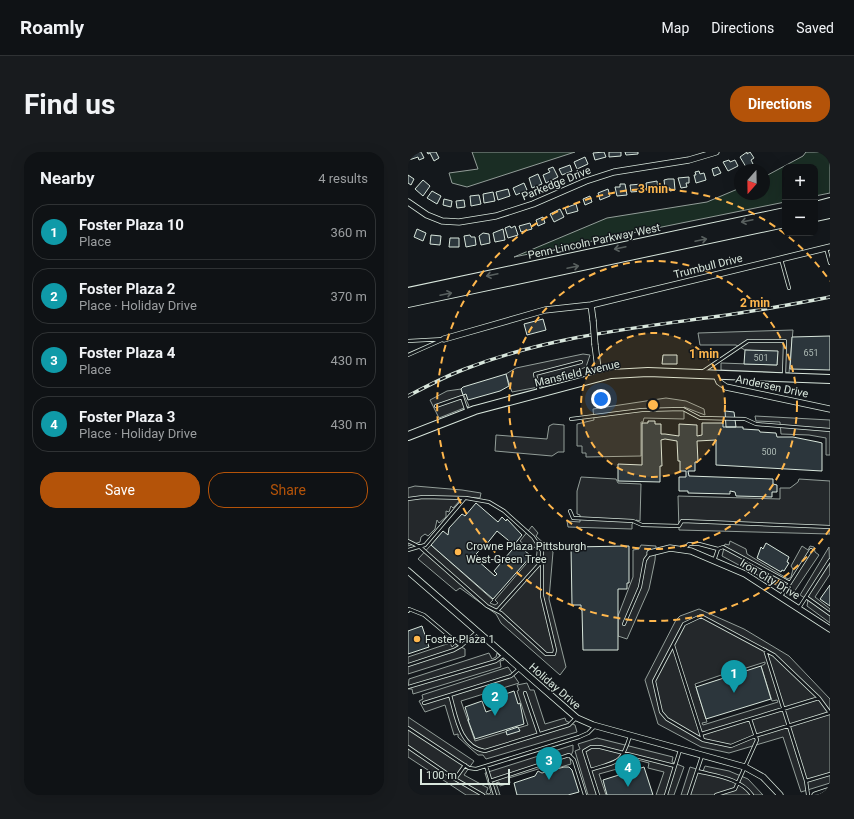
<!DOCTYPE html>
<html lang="en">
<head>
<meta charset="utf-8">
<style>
	body { margin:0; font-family:Roboto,sans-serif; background:#181b1e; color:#f1f3f6 }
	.controls { position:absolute; right:12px; top:12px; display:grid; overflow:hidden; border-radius:8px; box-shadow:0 4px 16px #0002 }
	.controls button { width:36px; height:36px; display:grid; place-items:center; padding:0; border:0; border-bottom:1px solid #2f3234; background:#0f1215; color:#f1f3f6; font:20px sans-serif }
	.compass { position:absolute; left:326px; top:12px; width:36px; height:36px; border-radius:50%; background:#0f1215; box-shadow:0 4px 16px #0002; rotate:200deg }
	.scale { position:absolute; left:12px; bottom:10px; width:90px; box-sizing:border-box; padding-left:4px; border:2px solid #d8e6dc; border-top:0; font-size:11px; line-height:14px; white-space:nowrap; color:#d8e6dc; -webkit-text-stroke:3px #14181c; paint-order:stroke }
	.you { position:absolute; left:193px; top:247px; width:14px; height:14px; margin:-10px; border:3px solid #fff; border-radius:50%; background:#1a73e8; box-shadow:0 0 0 6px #1a73e833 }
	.badge { display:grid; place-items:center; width:26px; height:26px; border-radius:50%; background:#b45309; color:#fff; font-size:13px; font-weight:700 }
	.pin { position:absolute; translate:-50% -33px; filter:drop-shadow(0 1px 2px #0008) }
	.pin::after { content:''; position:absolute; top:21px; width:14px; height:12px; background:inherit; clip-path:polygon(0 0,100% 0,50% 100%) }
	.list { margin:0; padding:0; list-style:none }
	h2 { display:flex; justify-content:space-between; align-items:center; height:52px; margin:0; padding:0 16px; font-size:17px }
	h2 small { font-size:13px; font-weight:400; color:#9b9ea0 }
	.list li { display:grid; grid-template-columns:26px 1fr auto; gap:12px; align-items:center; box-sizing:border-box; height:56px; margin:0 8px 8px; padding:0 8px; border:1px solid #2f3234; border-radius:16px }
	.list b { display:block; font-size:15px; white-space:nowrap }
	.list p { margin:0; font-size:13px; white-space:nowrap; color:#9b9ea0 }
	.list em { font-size:13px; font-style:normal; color:#9b9ea0 }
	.actions { display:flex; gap:8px; padding:12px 16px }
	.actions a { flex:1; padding:9px 0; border:1px solid #b45309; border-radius:16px; text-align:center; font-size:14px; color:#b45309 }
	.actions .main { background:#b45309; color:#fff }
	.map { position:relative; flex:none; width:422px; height:643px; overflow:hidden; border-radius:16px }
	header { display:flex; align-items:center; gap:24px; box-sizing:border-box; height:56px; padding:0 20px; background:#0f1215; border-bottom:1px solid #2f3234 }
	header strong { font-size:19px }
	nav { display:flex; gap:22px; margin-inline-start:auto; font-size:14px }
	.intro { display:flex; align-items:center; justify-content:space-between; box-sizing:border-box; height:96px; padding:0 24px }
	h1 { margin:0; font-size:28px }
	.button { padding:10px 18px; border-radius:16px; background:#b45309; color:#fff; font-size:14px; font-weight:700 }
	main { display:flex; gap:24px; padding:0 24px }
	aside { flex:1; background:#0f1215; border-radius:16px; box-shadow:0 4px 16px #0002 }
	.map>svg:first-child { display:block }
	.green { fill:#1a2d24; stroke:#939e99 }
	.parking { fill:#24282b; stroke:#939e99; fill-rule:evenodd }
	.building { fill:#2c363c; stroke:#d8e6dc }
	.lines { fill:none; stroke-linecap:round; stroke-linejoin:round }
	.service-casing { stroke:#d8e6dc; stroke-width:4 }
	.minor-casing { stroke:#d8e6dc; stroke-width:7 }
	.secondary-casing { stroke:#d8e6dc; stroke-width:10 }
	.motorway-casing { stroke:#d8e6dc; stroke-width:12 }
	.service { stroke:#14181c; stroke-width:2.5 }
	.minor { stroke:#14181c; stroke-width:5.5 }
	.secondary { stroke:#14181c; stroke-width:8 }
	.motorway { stroke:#14181c; stroke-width:10 }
	.rail-casing { stroke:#d8e6dc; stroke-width:3.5 }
	.rail { stroke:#14181c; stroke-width:2; stroke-dasharray:6; stroke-linecap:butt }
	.minor-bridge-casing { stroke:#d8e6dc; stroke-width:7; stroke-linecap:butt }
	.minor-bridge { stroke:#14181c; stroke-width:5.5 }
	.oneway { stroke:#59605f }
	.ring { fill:none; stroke:#ffb74d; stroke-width:2; stroke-dasharray:7 5 }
	.poi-dot { fill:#ffb74d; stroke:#14181c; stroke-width:1.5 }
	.labels { text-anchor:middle; stroke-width:3; stroke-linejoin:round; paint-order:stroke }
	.number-label { font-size:9px; fill:#adbab4 }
	.street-label { font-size:11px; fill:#d8e6dc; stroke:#14181c }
	.poi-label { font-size:11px; fill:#d8e6dc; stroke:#14181c; text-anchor:start }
	.centre { fill:#ffb74d; stroke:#14181c; stroke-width:2 }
	.ring-label { font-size:12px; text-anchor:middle; font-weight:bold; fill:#ffb74d; stroke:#14181c; stroke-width:3; stroke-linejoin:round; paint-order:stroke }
</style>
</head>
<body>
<header>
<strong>Roamly</strong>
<nav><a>Map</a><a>Directions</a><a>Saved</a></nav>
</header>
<div class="intro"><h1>Find us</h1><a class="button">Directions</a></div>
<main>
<aside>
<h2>Nearby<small>4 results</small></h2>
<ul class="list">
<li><span class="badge" style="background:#0f9aa8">1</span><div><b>Foster Plaza 10</b><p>Place</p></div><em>360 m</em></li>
<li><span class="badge" style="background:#0f9aa8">2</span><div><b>Foster Plaza 2</b><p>Place · Holiday Drive</p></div><em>370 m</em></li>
<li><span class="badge" style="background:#0f9aa8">3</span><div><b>Foster Plaza 4</b><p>Place</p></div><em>430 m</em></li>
<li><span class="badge" style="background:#0f9aa8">4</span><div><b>Foster Plaza 3</b><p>Place · Holiday Drive</p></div><em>430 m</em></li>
</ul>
<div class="actions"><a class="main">Save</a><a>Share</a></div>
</aside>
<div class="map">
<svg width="422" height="643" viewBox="0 0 422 643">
	<rect width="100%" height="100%" fill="#14181c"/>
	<path class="green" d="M64 0H167L59 35 44 31 41 21 70 17Z
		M398 0H422V41L407 44V15H377V50L106 105 199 66 299 50 332 36V42H356V25L395 4Z"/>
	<path class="parking" d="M385 178 381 221 313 218V211L369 213V200L337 198 328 193H292L290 181Z
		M175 202 182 203 178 215 138 231 136 234 104 240 98 222 108 216Z
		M53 237 61 254 31 266 22 248 39 239Z
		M258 246 278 249 296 257 297 263 276 255V267L236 266 235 270H233V304L178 305V301H174V294H169V272L186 268 185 257Z
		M347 264 422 268V303H418V286L401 283 373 282 372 270 348 269Z
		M145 272 156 273V300H150L144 304 87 299 88 283 139 287 141 274Z
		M173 325 208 327 210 331 233 332 232 369 228 368 224 372V377L160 375 159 369 172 370V363L169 362V339Z
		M391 327 422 329V382L271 378 270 344 372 347V336H382L390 330Z
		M7 334 54 338 73 341 72 346 55 345 45 356 43 354 41 360 38 359V365L31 371 29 368 27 377 20 384 17 382 13 385 12 390 0 394V336Z
		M124 374 130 381 128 384 145 400 141 447 158 515 152 523 93 471 88 462 52 436 48 439 10 407 23 393 85 448 82 451 87 453 90 451 87 448 124 405 128 407 129 400 127 395 123 398 112 389Z
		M322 389 338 397 339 402 380 427 383 425 385 417 383 414 394 394 400 398 402 394 406 395 407 400 411 403 386 440 383 439 380 443 374 438 376 435V432L370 434 314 404 317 392 321 393Z
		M233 393 248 394 247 408 241 437 219 487 210 484V464L225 425V398L231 397Z
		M421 395 422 422 407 445 422 457V471L399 454 400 448 392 443Z
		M291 457 336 477 381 504 422 547V631L393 640 375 585 321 601 293 595 250 572 237 528 268 468 272 464ZM357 510V512L353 514 364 549 369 548 370 550 295 573 294 571 299 570 287 532 328 518 326 514 332 512 335 517Z
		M42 491 44 495 47 492 57 497V504L0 522V505Z
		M81 501 84 507 88 505 89 501 96 508 92 509 93 515 5 542 4 537H0L1 527Z
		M100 515 111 531 53 549 67 589 120 573 109 539 111 538 109 533 119 531 122 538H126L137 572 157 566 158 569 167 573 169 580 78 607 75 603H70L63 597 50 585V582L46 583 37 553 17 560 11 549 15 547 14 543Z
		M0 565 66 609 56 623 80 636 78 641 81 642 83 640 77 621 165 593V599L162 606 163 612 146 617 143 613 101 626 102 631 92 634 91 630 88 631 92 643H58L0 605Z
		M189 586 265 605 264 610 276 615 266 643H248L256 620 240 616 241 611 226 607 227 612 191 622 198 643H180L167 599 172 597 170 592Z
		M297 614 321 619 340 627 355 643H273L282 615 295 619Z"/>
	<path class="building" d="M4 0H13L16 6 11 8 10 5 1 8 0 1Z
		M19 0H28L31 6 26 9 22 1 20 2Z
		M196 0 198 5 187 8 185 1Z
		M201 0H213V4L201 5Z
		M217 0H230V2L218 3Z
		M339 0V2L342 0 346 6 343 8 345 12 338 15 332 5Z
		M177 5 180 12 169 17 166 10Z
		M321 8 322 10 327 8 330 14 320 19 315 10Z
		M162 13 164 19 154 23 151 17Z
		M145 15 150 25 138 31 135 23 142 20 140 17Z
		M310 15 313 21 306 24 304 17Z
		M291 19 292 22 296 21 298 28 288 31 286 23H288L287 20Z
		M130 22 134 32 124 36 121 26Z
		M0 23 6 27 3 33 0 31Z
		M281 25V31H278L279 35 273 36 270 26Z
		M260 27H266L267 38 262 39V36H257L256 28Z
		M15 28 22 34 15 44 7 37Z
		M249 29 250 37 239 39 238 31Z
		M116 31 119 38 108 43 105 36Z
		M212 32H217L219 43 209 44 207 35H212Z
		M234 32 235 39 223 40 222 33Z
		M100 37 102 44 90 48 88 40Z
		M200 37 202 44 192 48 190 41Z
		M24 39 33 44 29 52 19 46Z
		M85 40 87 49 76 51 75 42Z
		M71 43 73 52 63 54 62 44Z
		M182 44 184 50 177 53 175 47Z
		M36 47 44 49 43 55 35 53Z
		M56 48 57 55 49 56 48 49Z
		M168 52 170 59 159 62 157 56Z
		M152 57 156 65 146 70 142 62Z
		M135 65 137 71 130 74 128 68Z
		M122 71 124 77 113 80 111 74Z
		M102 74 103 76 107 74 110 83 100 86 97 76Z
		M9 77 18 81 15 89 6 85Z
		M95 77 97 88 87 90 85 81Z
		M75 81 81 82 82 91 73 93 71 84Z
		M23 83 33 84 32 93 22 92Z
		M62 83 63 85H67L68 93 58 95 56 84Z
		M42 86H51V95H41Z
		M135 167 138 178 119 183 116 172Z
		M422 184V218L382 217 384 185Z
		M337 198 370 199 369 213 336 212Z
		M255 203H269V212H254Z
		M98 222 101 234 92 239 60 248 58 242 55 243 53 237 55 235Z
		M317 259 326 260 328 275H318Z
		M240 269H247V272H253V282H257L271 284V272L289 273V284L294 283V271H315V275H335V277L351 278 352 280 368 281 369 285H385L410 290 414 291V319L308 313V288L289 289 290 310H287V319H280L281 324 365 327V332L369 333V340H364V345L328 344 327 340 322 339V342L280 341V339H271V325H278V319H272V309H270L269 289 257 287 253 288 254 314H252V330L210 329V312L234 313V271H240Z
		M68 351 90 370 94 365 98 369 99 367 114 383 106 393 89 379 74 398 73 397 68 402 70 404 68 407 87 424 89 422 86 419 109 392 123 404 85 447 23 393 35 379 40 383 41 376 54 362 57 364Z
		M358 391 381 405 379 410 381 411 376 419 374 418 373 420 349 406 353 395 355 397Z
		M221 394V431H219V437H210V498H175L174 458H173V453H164L163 395Z
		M422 433V454L412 447Z
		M14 474 21 495 0 502V479Z
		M353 514 363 547 298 567 288 535Z
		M106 539 110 552 112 551 116 572 67 587 60 568H61L57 555 74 549 78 560 92 555 89 545Z
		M110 575 112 579 99 583 98 579Z
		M156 615H161L164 618 171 640 160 643H109L106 631 127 624 130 619 134 621Z
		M236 615 245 643H199L195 628Z"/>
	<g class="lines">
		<g class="service-casing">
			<path id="service" d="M418 96 422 111
				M373 107 381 136
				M0 189 36 187 0 203
				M294 220 340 189H377L376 224
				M131 240 127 222 173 210
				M28 254 54 245 59 260
				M163 267 234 258 275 257 292 266 337 267 348 272 422 278
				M0 347 15 345 58 346 81 350 96 359 125 385 134 399V444L147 498 146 502H138L93 461 79 454 12 395 0 389
				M162 359 165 366 225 369 234 373 271 374 274 369 422 375
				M276 397 281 392H291L310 397
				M0 398 17 393 57 346
				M306 409 310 397 315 395 382 431 373 444
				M382 431 403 398
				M398 445 422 462
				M391 456 422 408
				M0 459 1 457 16 463 53 494 69 480
				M89 459 134 409
				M216 472 232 435 237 408 242 401
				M265 493 295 588
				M357 498 398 629 400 643
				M0 513 46 498 53 494
				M111 517 103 524 42 543C48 563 51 595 77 599L161 573 168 566
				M0 535 88 509 96 503
				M117 541 131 582
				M16 551 42 543
				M422 561 411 546 366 503 293 464 276 472 246 529 253 560 259 567 295 588 323 594 347 584 422 561
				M0 576 61 616 68 617 171 585 180 581 187 574
				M293 582 411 546
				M0 595 47 627 75 643
				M78 614 87 643
				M182 618C210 609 213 613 222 584
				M289 619C308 624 332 626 344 643
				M47 627 57 613
				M82 629 161 603 166 608 177 643
				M398 629 422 622
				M190 643 176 599 183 595H192L267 614
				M258 643 272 598
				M281 643 294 604
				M308 643 327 637 349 588 342 567"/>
		</g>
		<g class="minor-casing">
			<path id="minor" d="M0 50 19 63 34 69 51 70 88 64 125 52 178 29 206 20 281 8 308 0
				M183 153 185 168
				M36 187 137 158 183 153 422 95
				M187 193 191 224
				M308 223 311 230 318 235 422 257
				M242 401 262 396 283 399 337 422 422 477
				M0 419 169 566 185 573 337 615 355 625 372 643
				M407 643 422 638"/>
		</g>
		<g class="secondary-casing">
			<path id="secondary" d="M0 284 67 258 203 222 240 220 422 227"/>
		</g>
		<g class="motorway-casing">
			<path id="motorway" d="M407 55 422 51
				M407 64 422 61
				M0 141 377 61
				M0 150 377 70"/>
		</g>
		<use href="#service" class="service"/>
		<use href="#minor" class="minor"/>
		<use href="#secondary" class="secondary"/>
		<use href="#motorway" class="motorway"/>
		<g class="rail-casing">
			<path id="rail" d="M0 244C19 234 38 224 57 217 139 185 226 176 312 164 349 159 385 152 422 145"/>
		</g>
		<use href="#rail" class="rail"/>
		<g class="minor-bridge-casing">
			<path id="minor-bridge" d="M185 168 187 193"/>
		</g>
		<use href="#minor-bridge" class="minor-bridge"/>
	</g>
	<defs><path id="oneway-shaft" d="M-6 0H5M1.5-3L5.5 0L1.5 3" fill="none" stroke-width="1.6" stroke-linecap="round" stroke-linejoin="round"/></defs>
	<g class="oneway">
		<use href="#oneway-shaft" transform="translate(339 69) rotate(168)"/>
		<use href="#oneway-shaft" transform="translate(293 88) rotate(-12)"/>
		<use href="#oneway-shaft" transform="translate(212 96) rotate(168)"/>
		<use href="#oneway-shaft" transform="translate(165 115) rotate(-12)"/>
		<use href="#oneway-shaft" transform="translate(84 123) rotate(168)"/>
		<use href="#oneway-shaft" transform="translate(38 142) rotate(-12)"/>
	</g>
	<circle cx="245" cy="253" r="72" fill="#ffb74d" fill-opacity=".12"/>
	<g class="ring">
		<circle cx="245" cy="253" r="72"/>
		<circle cx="245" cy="253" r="144"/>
		<path d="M422 377A216 216 0 1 1 422 129"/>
	</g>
	<g class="poi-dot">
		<circle cx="50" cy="400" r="4"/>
		<circle cx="9" cy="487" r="4"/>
	</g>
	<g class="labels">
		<g class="number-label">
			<text x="403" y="204">651</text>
			<text x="353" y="209">501</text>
			<text x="361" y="303">500</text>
		</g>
		<g class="street-label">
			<text transform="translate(148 31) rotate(-22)" y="4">Parkedge Drive</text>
			<text transform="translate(186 89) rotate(-12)" y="4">Penn-Lincoln Parkway West</text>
			<text transform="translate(300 114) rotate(-14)" y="4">Trumbull Drive</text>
			<text transform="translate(169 221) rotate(-13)" y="4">Mansfield Avenue</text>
			<text transform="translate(364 234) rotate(12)" y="4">Andersen Drive</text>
			<text transform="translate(362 427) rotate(31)" y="4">Iron City Drive</text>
			<text transform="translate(147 534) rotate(41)" y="4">Holiday Drive</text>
		</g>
		<g class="poi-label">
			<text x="58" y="398">Crowne Plaza Pittsburgh<tspan x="58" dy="13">West-Green Tree</tspan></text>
			<text x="17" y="491">Foster Plaza 1</text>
		</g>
	</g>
	<circle cx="245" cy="253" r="6" class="centre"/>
	<g class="ring-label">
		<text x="245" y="41">3 min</text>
		<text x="347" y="155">2 min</text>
		<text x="296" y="206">1 min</text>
	</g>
</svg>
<div class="controls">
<button>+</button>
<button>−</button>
</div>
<svg class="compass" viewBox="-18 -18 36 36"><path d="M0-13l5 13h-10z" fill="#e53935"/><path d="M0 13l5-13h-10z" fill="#9b9ea0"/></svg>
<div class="scale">100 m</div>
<div class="you"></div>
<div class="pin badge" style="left:326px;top:541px;background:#0f9aa8">1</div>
<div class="pin badge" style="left:87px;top:564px;background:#0f9aa8">2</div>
<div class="pin badge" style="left:141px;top:628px;background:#0f9aa8">3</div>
<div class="pin badge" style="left:220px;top:635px;background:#0f9aa8">4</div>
</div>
</main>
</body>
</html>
